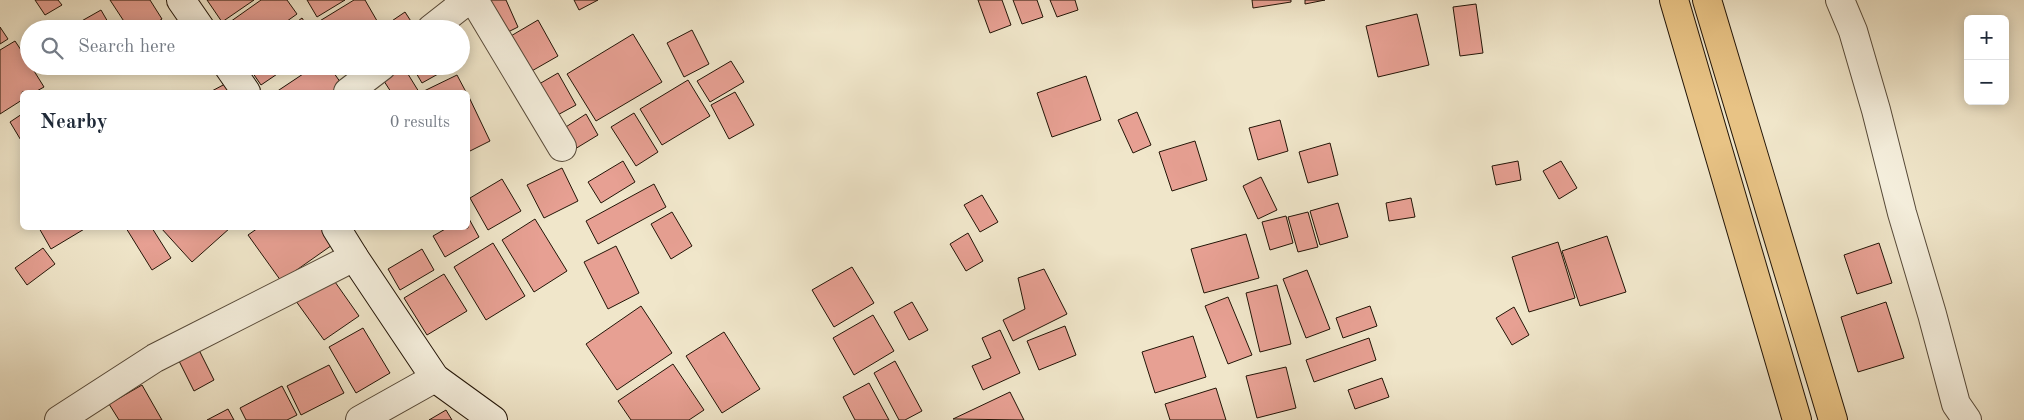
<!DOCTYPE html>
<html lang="en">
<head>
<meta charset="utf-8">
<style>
	body { margin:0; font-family:"Old Standard TT",serif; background:#f6f6f7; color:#1f2937 }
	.controls { position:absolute; right:15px; top:15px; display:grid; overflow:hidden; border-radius:8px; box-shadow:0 2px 12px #0003 }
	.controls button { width:45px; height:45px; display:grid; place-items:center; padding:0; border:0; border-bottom:1px solid #e0e1e3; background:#fff; color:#1f2937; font:25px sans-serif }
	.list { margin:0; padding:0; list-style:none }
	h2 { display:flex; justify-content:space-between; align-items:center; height:65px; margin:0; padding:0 20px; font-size:21px }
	h2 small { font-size:16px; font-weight:400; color:#747a83 }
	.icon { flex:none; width:28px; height:28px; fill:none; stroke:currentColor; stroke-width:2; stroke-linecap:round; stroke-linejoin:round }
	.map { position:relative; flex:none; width:2024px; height:420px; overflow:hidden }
	.search { position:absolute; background:#fff; box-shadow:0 2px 12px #0003; left:20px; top:20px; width:450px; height:55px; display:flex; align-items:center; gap:12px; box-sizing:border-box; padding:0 18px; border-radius:28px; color:#747a83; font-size:19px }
	.panel { position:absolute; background:#fff; box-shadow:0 2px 12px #0003; left:20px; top:90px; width:450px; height:140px; border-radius:8px }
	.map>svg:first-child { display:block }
	.building { fill:#e7a093; stroke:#231507 }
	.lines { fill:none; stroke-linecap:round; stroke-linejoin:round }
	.street-casing { stroke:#564938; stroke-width:30 }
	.secondary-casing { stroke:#231507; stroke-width:30 }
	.primary-casing { stroke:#231507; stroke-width:30 }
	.street { stroke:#f5efdd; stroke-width:28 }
	.secondary { stroke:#f5efdd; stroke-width:28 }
	.primary { stroke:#e8c385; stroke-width:28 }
</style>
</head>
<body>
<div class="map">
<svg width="2024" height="420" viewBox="0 0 2024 420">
	<rect width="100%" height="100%" fill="#f0e6ca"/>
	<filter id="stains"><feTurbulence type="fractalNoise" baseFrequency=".004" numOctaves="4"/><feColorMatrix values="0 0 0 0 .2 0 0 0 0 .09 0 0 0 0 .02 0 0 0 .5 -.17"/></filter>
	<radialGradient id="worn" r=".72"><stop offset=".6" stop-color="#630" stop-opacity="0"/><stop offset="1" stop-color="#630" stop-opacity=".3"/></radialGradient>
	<path class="building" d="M35 0H58L62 5 45 15Z
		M110 0H150L162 19 147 29H129Z
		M207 0H254L222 22Z
		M261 0H287L297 14 276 29H220Z
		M307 0H345L317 17Z
		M354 0H365L380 26 376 29H323L318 22Z
		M484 0H506L518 27 502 35Z
		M574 0H598L579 10Z
		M978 0H1002L1011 25 990 33Z
		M1013 0H1037L1043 17 1022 24Z
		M1050 0H1075L1078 10 1057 17Z
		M1252 0H1291V2L1253 8Z
		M1305 0H1325L1305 4Z
		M1476 4 1483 53 1460 56 1453 7Z
		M101 10 112 29H72L71 27Z
		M405 12 416 29H380Z
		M1417 14 1429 65 1378 77 1366 26Z
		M302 18 309 29H287Z
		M538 20 558 56 523 76 504 40Z
		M0 27 8 39 0 44Z
		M692 30 709 64 684 77 667 43Z
		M633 34 662 82 596 121 567 74Z
		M15 41 29 62V66H31L44 87 35 92H22V100L0 114V50Z
		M731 61 744 82 710 102 697 81Z
		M248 66H289L261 85Z
		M315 66H329L343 86 333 92H276Z
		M400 66H403L419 92H391L382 78Z
		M412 66H446L447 69 422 83Z
		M558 73 576 105 552 118 534 87Z
		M457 75 466 92H425L424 91Z
		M1086 76 1101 120 1052 137 1037 93Z
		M688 80 710 116 662 145 640 109Z
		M225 84 230 92H210Z
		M735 92 754 125 729 139 711 105Z
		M468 95 490 141 468 152Z
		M1137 112 1151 145 1133 153 1118 120Z
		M634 113 658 152 636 166 611 127Z
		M22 114V142L10 122Z
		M586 114 598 135 570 152 558 132Z
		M1280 120 1288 151 1258 160 1249 128Z
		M1195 141 1207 180 1172 191 1159 152Z
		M1330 143 1338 175 1308 183 1299 152Z
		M623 161 635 182 601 203 588 182Z
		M1518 161 1521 180 1496 185 1492 166Z
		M1561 161 1577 188 1559 199 1543 171Z
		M562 168 578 201 544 218 527 185Z
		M1261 177 1277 210 1258 219 1243 186Z
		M502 179 521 211 488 230 470 198Z
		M654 184 666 207 598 244 586 221Z
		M982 195 998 222 980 232 964 205Z
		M1411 198 1415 217 1389 221 1386 203Z
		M1338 203 1348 237 1320 245 1310 211Z
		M672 212 692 246 671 259 651 224Z
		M1308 212 1318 247 1298 252 1288 217Z
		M1286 216 1293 243 1270 250 1262 222Z
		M468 217 479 237 445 257 433 236 447 228H468Z
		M535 219 567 271 534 292 502 240Z
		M39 228H86L51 249Z
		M126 228H152L171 258 152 270Z
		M161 228H230L192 262Z
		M258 228H324L335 243 281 281 248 235Z
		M968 233 983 261 966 271 950 244Z
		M1246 234 1259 278 1204 293 1191 249Z
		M1607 236 1626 292 1580 306 1562 251Z
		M1558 242 1575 298 1529 312 1512 257Z
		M493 243 525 296 486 320 454 267Z
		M1879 243 1892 283 1857 294 1844 255Z
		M616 246 639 293 608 309 584 262Z
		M43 248 55 264 27 285 15 268Z
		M422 249 434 270 400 290 388 269Z
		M852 267 874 303 834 327 812 290Z
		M1044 269 1067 314 1013 341 1003 320 1025 309 1018 278Z
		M1307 270 1330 329 1306 338 1283 279Z
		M328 272 359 316 324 340 293 297Z
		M444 274 467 311 427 335 404 298Z
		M1277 285 1291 344 1260 352 1246 293Z
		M1228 297 1252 355 1228 364 1205 306Z
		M912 302 928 330 909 340 894 312Z
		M1886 302 1904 358 1858 372 1841 317Z
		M641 306 672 353 617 390 586 344Z
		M1370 306 1377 326 1343 338 1336 318Z
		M1514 307 1529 335 1512 345 1496 318Z
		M873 315 894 351 854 375 833 338Z
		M1065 326 1076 355 1039 370 1027 341Z
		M363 328 390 373 356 393 329 347Z
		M1000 330 1020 373 983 390 972 366 991 358 982 338Z
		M724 332 760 389 722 413 686 356Z
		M1193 336 1206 377 1155 393 1142 352Z
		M1369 338 1376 360 1314 382 1306 360Z
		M197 346 214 380 194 391 177 357Z
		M895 361 922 411 905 420H899L874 373Z
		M673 364 704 410 689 420H631L618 401Z
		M329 365 344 393 301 415 287 386Z
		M1286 367 1296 408 1257 418 1246 376Z
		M1382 378 1389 397 1355 409 1348 390Z
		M869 383 889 420H855L843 397Z
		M142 385 162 420H119L109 404Z
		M282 386 297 415 287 420H246L240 408Z
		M1216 388 1226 420H1170L1165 404Z
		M1010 392 1024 420 953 419Z
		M228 409 234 420H207Z
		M446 410 452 420H429Z"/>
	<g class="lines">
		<g class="street-casing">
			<path id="street" d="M474 0 562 147
				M1840 0 1853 31 1876 110 1902 213 1932 314 1956 404 1967 420
				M431 29 468 0
				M348 92 382 66
				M59 420 155 358 354 257
				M360 420 435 378"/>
		</g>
		<g class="secondary-casing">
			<path id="secondary" d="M181 0 201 29
				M228 66 246 92
				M336 228 354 257 435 378 493 420"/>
		</g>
		<g class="primary-casing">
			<path id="primary" d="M1674 0 1797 420
				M1707 0 1833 420"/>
		</g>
		<use href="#street" class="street"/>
		<use href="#secondary" class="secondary"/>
		<use href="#primary" class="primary"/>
	</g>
	<rect width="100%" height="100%" filter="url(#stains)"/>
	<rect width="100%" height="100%" fill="url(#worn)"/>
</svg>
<div class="controls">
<button>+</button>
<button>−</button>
</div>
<div class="search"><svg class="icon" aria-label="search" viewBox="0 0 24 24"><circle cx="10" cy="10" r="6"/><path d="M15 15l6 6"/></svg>Search here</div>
<section class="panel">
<h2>Nearby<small>0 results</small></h2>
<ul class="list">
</ul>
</section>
</div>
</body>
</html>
